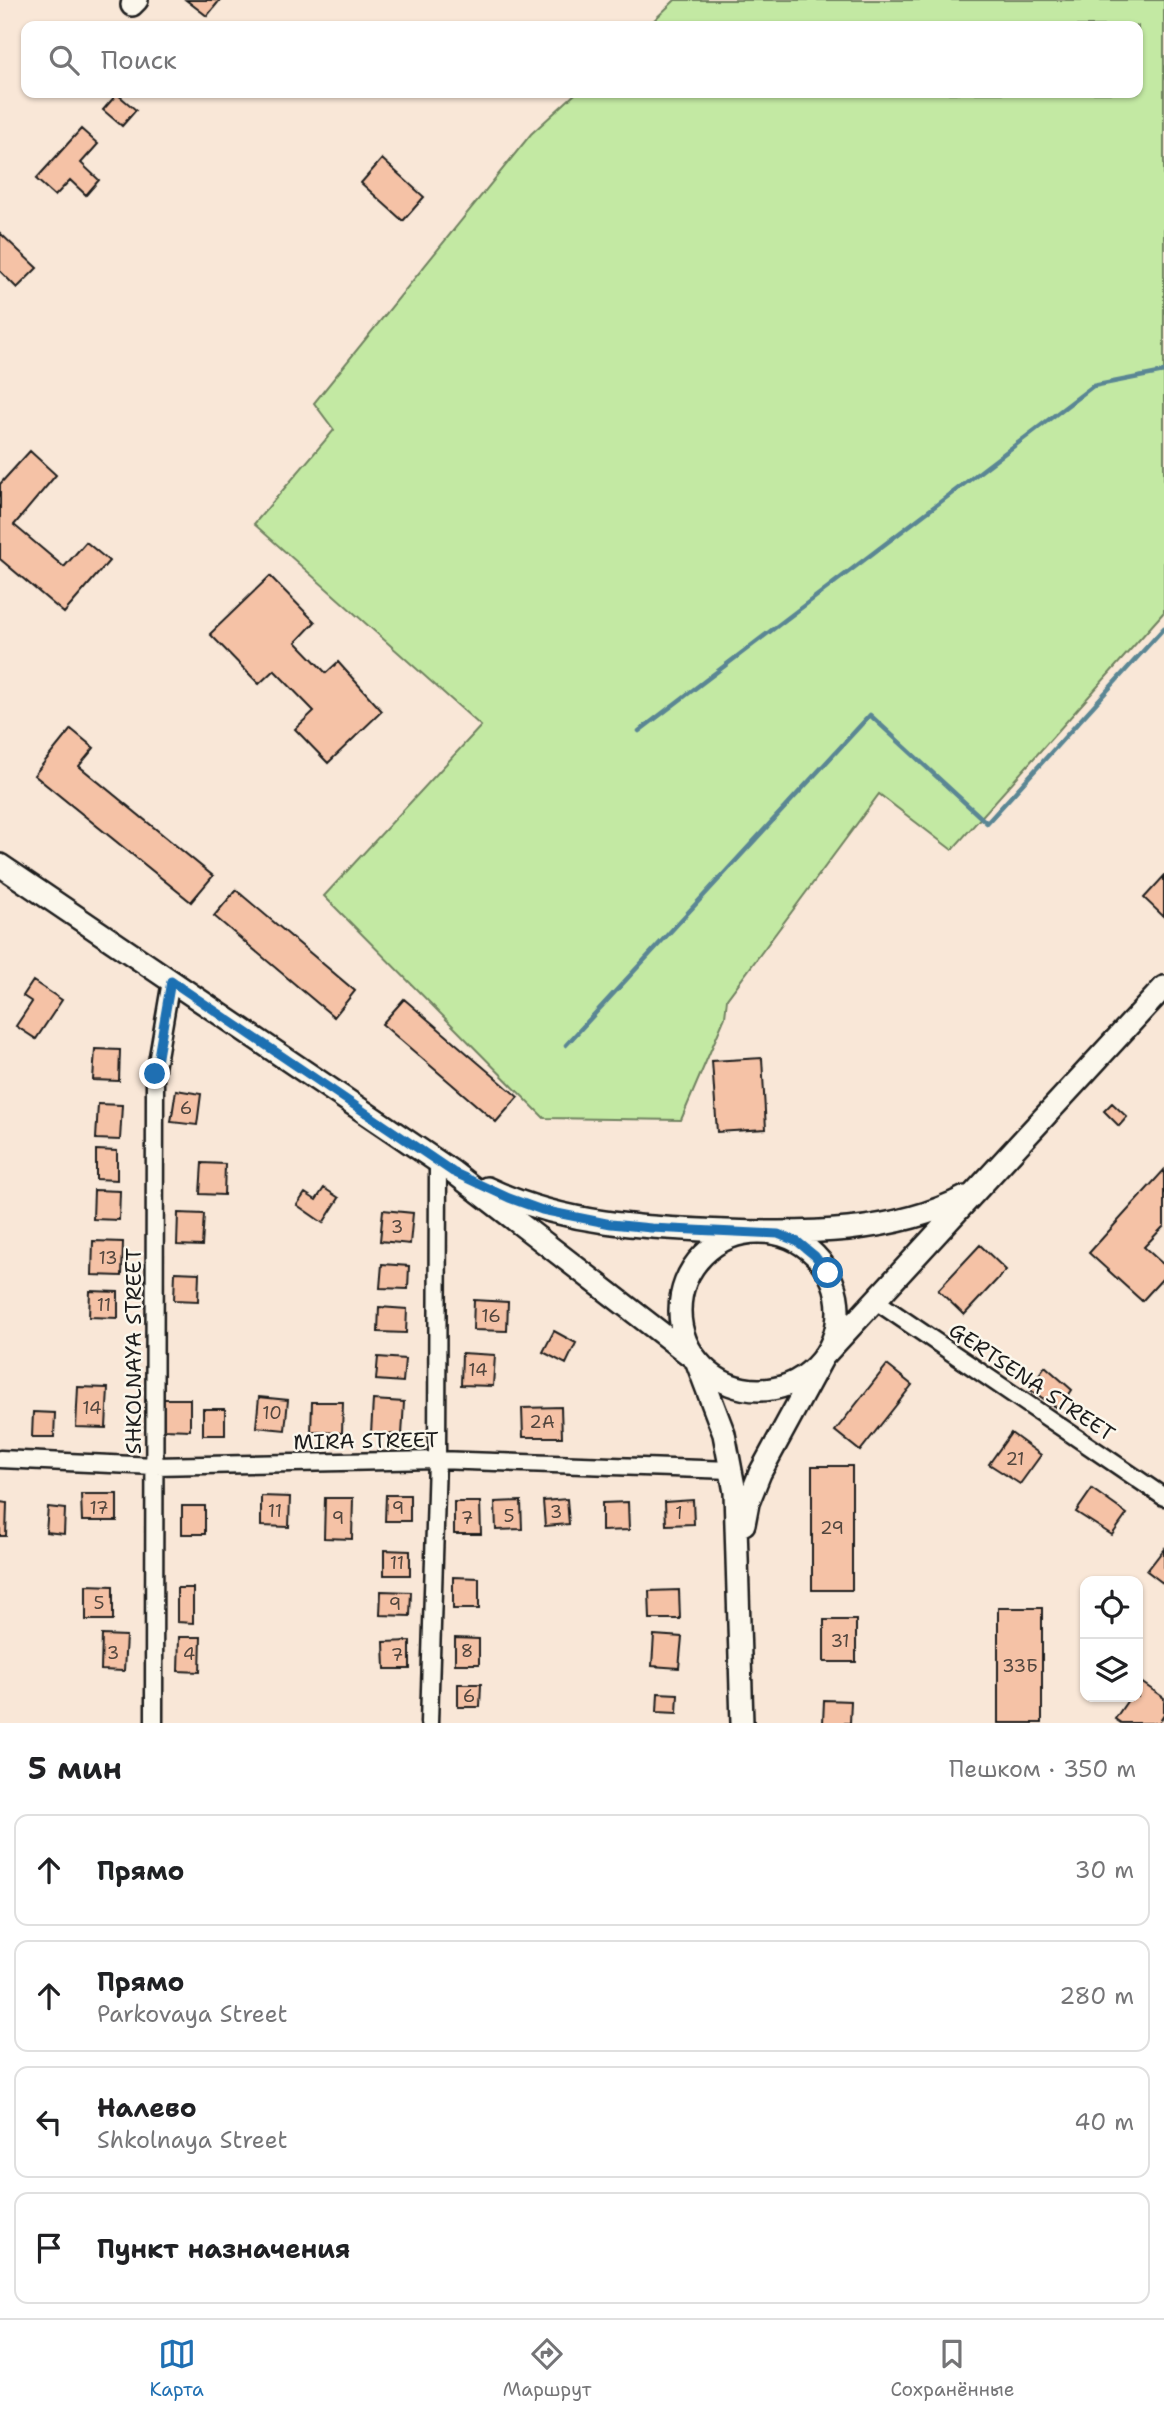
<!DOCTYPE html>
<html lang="ru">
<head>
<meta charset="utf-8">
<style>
	body { margin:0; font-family:"Shantell Sans",sans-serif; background:#f2f2f2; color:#202124 }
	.controls { position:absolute; right:21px; bottom:21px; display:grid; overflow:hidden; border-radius:14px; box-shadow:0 2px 5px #0004 }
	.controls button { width:63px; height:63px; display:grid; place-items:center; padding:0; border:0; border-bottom:2px solid #e0e0e0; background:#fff; color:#202124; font:35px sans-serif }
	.stop { position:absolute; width:21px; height:21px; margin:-16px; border:5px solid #1f6fb2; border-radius:50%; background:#fff }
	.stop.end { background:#1f6fb2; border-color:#fff; box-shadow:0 2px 7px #0008 }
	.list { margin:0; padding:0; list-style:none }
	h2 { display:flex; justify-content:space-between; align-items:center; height:91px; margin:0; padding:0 28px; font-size:30px }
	h2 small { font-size:23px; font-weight:400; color:#757577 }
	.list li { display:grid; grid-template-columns:46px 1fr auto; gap:21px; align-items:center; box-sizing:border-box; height:112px; margin:0 14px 14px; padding:0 14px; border:2px solid #e0e0e0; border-radius:14px }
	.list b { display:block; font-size:26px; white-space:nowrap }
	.list p { margin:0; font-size:23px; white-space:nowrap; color:#757577 }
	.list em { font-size:23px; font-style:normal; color:#757577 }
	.icon { flex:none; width:38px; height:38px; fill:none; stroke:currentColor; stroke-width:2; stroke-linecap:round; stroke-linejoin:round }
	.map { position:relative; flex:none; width:1164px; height:1723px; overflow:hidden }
	.search { position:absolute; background:#fff; box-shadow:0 2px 5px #0004; left:21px; right:21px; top:21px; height:77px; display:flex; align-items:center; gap:18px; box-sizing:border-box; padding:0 24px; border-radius:14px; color:#757577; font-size:26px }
	.sheet { height:595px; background:#fff }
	nav { display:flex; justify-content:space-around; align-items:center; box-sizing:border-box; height:98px; border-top:2px solid #e0e0e0; background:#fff; font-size:19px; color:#757577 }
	nav a { display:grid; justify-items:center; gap:4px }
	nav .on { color:#1f6fb2 }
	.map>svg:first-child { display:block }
	.green { fill:#c3e9a3; stroke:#708260; stroke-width:2 }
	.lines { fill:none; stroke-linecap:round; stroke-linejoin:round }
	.stream { stroke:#5a8694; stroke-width:4.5 }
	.building { fill:#f5c2a6; stroke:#1c1c1c; stroke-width:2 }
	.street-casing { stroke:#1c1c1c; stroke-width:21 }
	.secondary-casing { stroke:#1c1c1c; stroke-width:26 }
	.street { stroke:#fbf7ec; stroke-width:16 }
	.secondary { stroke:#fbf7ec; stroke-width:21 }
	.route { stroke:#1f6fb2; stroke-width:9 }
	.labels { text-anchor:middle; stroke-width:5; stroke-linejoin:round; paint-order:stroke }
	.number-label { font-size:18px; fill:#52463e }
	.street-label { font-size:21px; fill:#1c1c1c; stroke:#fbf7ec }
</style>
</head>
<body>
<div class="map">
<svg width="1164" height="1723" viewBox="0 0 1164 1723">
	<rect width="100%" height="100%" fill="#f9e7d7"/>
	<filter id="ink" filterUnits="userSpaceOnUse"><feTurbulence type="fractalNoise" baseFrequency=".0143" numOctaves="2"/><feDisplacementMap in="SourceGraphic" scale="14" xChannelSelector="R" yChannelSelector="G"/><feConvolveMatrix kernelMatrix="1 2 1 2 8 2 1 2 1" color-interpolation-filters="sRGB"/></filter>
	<g filter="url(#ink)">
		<path class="green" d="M675 0H1164V612L952 850 879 794 727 999 725 1017 681 1120 544 1118 324 896 481 726 254 524 334 430 314 403 531 134 576 93H1138V26H648Z"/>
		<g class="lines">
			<path class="stream" d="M639 731 1093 386 1164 372
				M566 1045 870 715 987 823 1164 628"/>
		</g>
		<path class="building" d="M186 0H220L207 16Z
			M117 94 136 110 122 126 103 110Z
			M81 129 98 144 81 163 99 180 86 195 70 180 55 196 36 179Z
			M382 159 424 197 403 221 361 183Z
			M0 233 37 268 17 288 0 271Z
			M30 451 56 475 14 525 64 567 86 542 109 561 64 613 0 559V484Z
			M270 576 315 622 296 642 326 673 338 662 382 711 328 763 295 729 314 711 274 670 259 684 210 634Z
			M71 729 94 748 79 766 213 876 191 902 34 775Z
			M1164 876V917L1144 898Z
			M236 890 355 991 334 1017 214 916Z
			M33 981 62 1000 36 1039 16 1026 32 1002 23 996Z
			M404 999 518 1097 496 1122 382 1024Z
			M95 1049 120 1050 119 1081 93 1080Z
			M762 1058 766 1129 717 1132 712 1061Z
			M176 1090 201 1094 197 1125 171 1122Z
			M1112 1103 1127 1117 1119 1126 1104 1111Z
			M98 1104 122 1105 120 1140 96 1139Z
			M96 1150 117 1151V1180L96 1179Z
			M202 1163 225 1164 224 1195 200 1194Z
			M1164 1170V1226L1144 1247 1164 1265V1277L1142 1301 1089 1253Z
			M324 1188 339 1198 323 1223 297 1205 305 1193 316 1200Z
			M94 1190 120 1191 119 1220 93 1219Z
			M383 1210 413 1213 410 1244 380 1241Z
			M178 1213 204 1214 202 1246 177 1245Z
			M93 1241 123 1242 122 1276 92 1275Z
			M980 1245 1006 1270 964 1315 938 1290Z
			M382 1264 409 1266 408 1289 380 1288Z
			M175 1272 199 1273 198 1301 174 1300Z
			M90 1291 118 1292V1318L89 1317Z
			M474 1300 508 1302 507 1331 473 1330Z
			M379 1307 407 1309 406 1333 378 1332Z
			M554 1331 576 1343 566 1364 543 1352Z
			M462 1353 495 1355 493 1386 461 1385Z
			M378 1357 405 1359 403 1382 376 1380Z
			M887 1365 912 1385 860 1451 835 1431Z
			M1045 1366 1072 1390 1059 1409 1029 1389Z
			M78 1387 108 1388 106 1428 76 1427Z
			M259 1397 288 1400 285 1430 256 1427Z
			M164 1399H190V1430L164 1429Z
			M373 1400 404 1402 402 1435 371 1433Z
			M312 1402H343L342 1433 311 1432Z
			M561 1407 562 1437H523L522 1408Z
			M203 1409H225V1435H203Z
			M33 1412 55 1413 54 1437H32Z
			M1011 1433 1041 1455 1020 1484 989 1464Z
			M812 1466H852V1590H812Z
			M1092 1489 1127 1514 1112 1535 1076 1512Z
			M81 1494H117V1521H82Z
			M386 1495H410V1521H385Z
			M261 1496 290 1497 289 1527 261 1526Z
			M325 1498H353L352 1539 324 1538Z
			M567 1499 569 1524 545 1526 543 1501Z
			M693 1500 694 1524 666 1525 665 1502Z
			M521 1501 522 1529 496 1530 495 1502Z
			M0 1502 7 1503 6 1536H0Z
			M454 1502H480L481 1534H454Z
			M628 1502 629 1530 602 1531V1503Z
			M182 1506H205V1534H182Z
			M48 1507 65 1509 64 1534 46 1532Z
			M1164 1549V1584L1147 1571Z
			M384 1550 410 1551V1575H384Z
			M453 1577 479 1578V1609H453Z
			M86 1585 113 1586V1620H86Z
			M177 1588H193V1623L177 1622Z
			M679 1590 680 1619H650L649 1591Z
			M381 1591 411 1592 410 1616 380 1615Z
			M998 1608H1042V1723H998Z
			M824 1620H856V1662H824Z
			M102 1635 126 1636 124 1671 101 1670Z
			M654 1635 682 1637 679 1668 652 1666Z
			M179 1637H201L200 1672 178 1671Z
			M455 1638 479 1639V1664H455Z
			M410 1641V1669H385L384 1642Z
			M1141 1682 1164 1698V1715L1159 1723H1121L1115 1719 1130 1697H1138V1686Z
			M458 1684H481L480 1707H458Z
			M658 1693 678 1694 677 1713 657 1712Z
			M824 1700 851 1701 850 1723H823Z"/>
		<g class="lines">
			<g class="street-casing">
				<path id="street" d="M876 1301 1164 1497
					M0 1459 155 1466 437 1460 732 1470
					M154 1723 155 1074 171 981
					M429 1723 437 1460 438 1162"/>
			</g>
			<g class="secondary-casing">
				<path id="secondary" d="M132 5 137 0
					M0 865 453 1172 696 1360 724 1434 735 1492 742 1723
					M487 1188C563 1224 643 1228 726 1231 804 1234 894 1234 965 1197
					M680 1311a79 79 0 1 1 158 0a79 79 0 1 1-158 0Z
					M744 1524 748 1503 760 1473 823 1357 1164 987"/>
			</g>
			<use href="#street" class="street"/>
			<use href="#secondary" class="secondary"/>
		</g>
	</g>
	<g class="lines" filter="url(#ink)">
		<path class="route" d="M155 1074 171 981 453 1172 509 1198 542 1210 611 1224 651 1228 778 1234 798 1242 815 1256 828 1273"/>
	</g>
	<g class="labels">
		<g class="number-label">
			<text x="186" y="1114">6</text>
			<text x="397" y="1233">3</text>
			<text x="108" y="1264">13</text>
			<text x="104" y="1311">11</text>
			<text x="491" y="1322">16</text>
			<text x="478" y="1376">14</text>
			<text x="92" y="1414">14</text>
			<text x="272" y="1419">10</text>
			<text x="542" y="1428">2А</text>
			<text x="1015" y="1465">21</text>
			<text x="99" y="1514">17</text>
			<text x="398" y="1514">9</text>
			<text x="275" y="1517">11</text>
			<text x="556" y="1518">3</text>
			<text x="679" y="1519">1</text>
			<text x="509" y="1522">5</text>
			<text x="338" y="1524">9</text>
			<text x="467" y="1524">7</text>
			<text x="832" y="1534">29</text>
			<text x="397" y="1569">11</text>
			<text x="99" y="1609">5</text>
			<text x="395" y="1610">9</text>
			<text x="840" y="1647">31</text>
			<text x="467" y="1657">8</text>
			<text x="113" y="1659">3</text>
			<text x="189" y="1660">4</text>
			<text x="397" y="1661">7</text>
			<text x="1020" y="1672">33Б</text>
			<text x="469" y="1702">6</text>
		</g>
		<g class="street-label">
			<text transform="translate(134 1351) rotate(-90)" y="7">SHKOLNAYA STREET</text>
			<text transform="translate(1032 1382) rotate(34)" y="7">GERTSENA STREET</text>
			<text transform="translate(366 1441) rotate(-1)" y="7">MIRA STREET</text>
		</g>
	</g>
</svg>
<div class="controls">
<button><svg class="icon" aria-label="locate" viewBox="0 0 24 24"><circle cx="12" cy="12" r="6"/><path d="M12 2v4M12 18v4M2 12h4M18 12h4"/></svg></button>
<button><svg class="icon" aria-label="layers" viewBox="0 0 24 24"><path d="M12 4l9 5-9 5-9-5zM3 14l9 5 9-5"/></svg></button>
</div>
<div class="stop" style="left:828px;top:1273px"></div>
<div class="stop end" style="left:155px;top:1074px"></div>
<div class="search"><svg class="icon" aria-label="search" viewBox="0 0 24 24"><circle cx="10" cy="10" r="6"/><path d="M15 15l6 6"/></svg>Поиск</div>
</div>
<section class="sheet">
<h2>5 мин<small>Пешком · 350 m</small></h2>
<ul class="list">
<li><svg class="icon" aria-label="ahead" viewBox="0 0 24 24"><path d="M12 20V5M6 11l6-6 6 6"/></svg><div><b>Прямо</b></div><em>30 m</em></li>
<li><svg class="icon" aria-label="ahead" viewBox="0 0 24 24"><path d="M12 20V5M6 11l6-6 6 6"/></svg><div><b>Прямо</b><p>Parkovaya Street</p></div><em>280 m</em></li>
<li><svg class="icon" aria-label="left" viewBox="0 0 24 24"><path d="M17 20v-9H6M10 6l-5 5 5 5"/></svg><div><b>Налево</b><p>Shkolnaya Street</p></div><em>40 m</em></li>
<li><svg class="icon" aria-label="arrive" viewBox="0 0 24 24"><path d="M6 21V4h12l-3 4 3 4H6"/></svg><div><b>Пункт назначения</b></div></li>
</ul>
</section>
<nav>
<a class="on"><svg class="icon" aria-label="map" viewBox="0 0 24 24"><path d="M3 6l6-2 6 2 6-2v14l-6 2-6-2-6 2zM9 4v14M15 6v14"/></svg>Карта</a>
<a><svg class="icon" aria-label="directions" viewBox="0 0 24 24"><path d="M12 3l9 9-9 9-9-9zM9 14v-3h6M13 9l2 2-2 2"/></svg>Маршрут</a>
<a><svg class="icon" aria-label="saved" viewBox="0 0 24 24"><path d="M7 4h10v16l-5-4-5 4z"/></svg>Сохранённые</a>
</nav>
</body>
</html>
